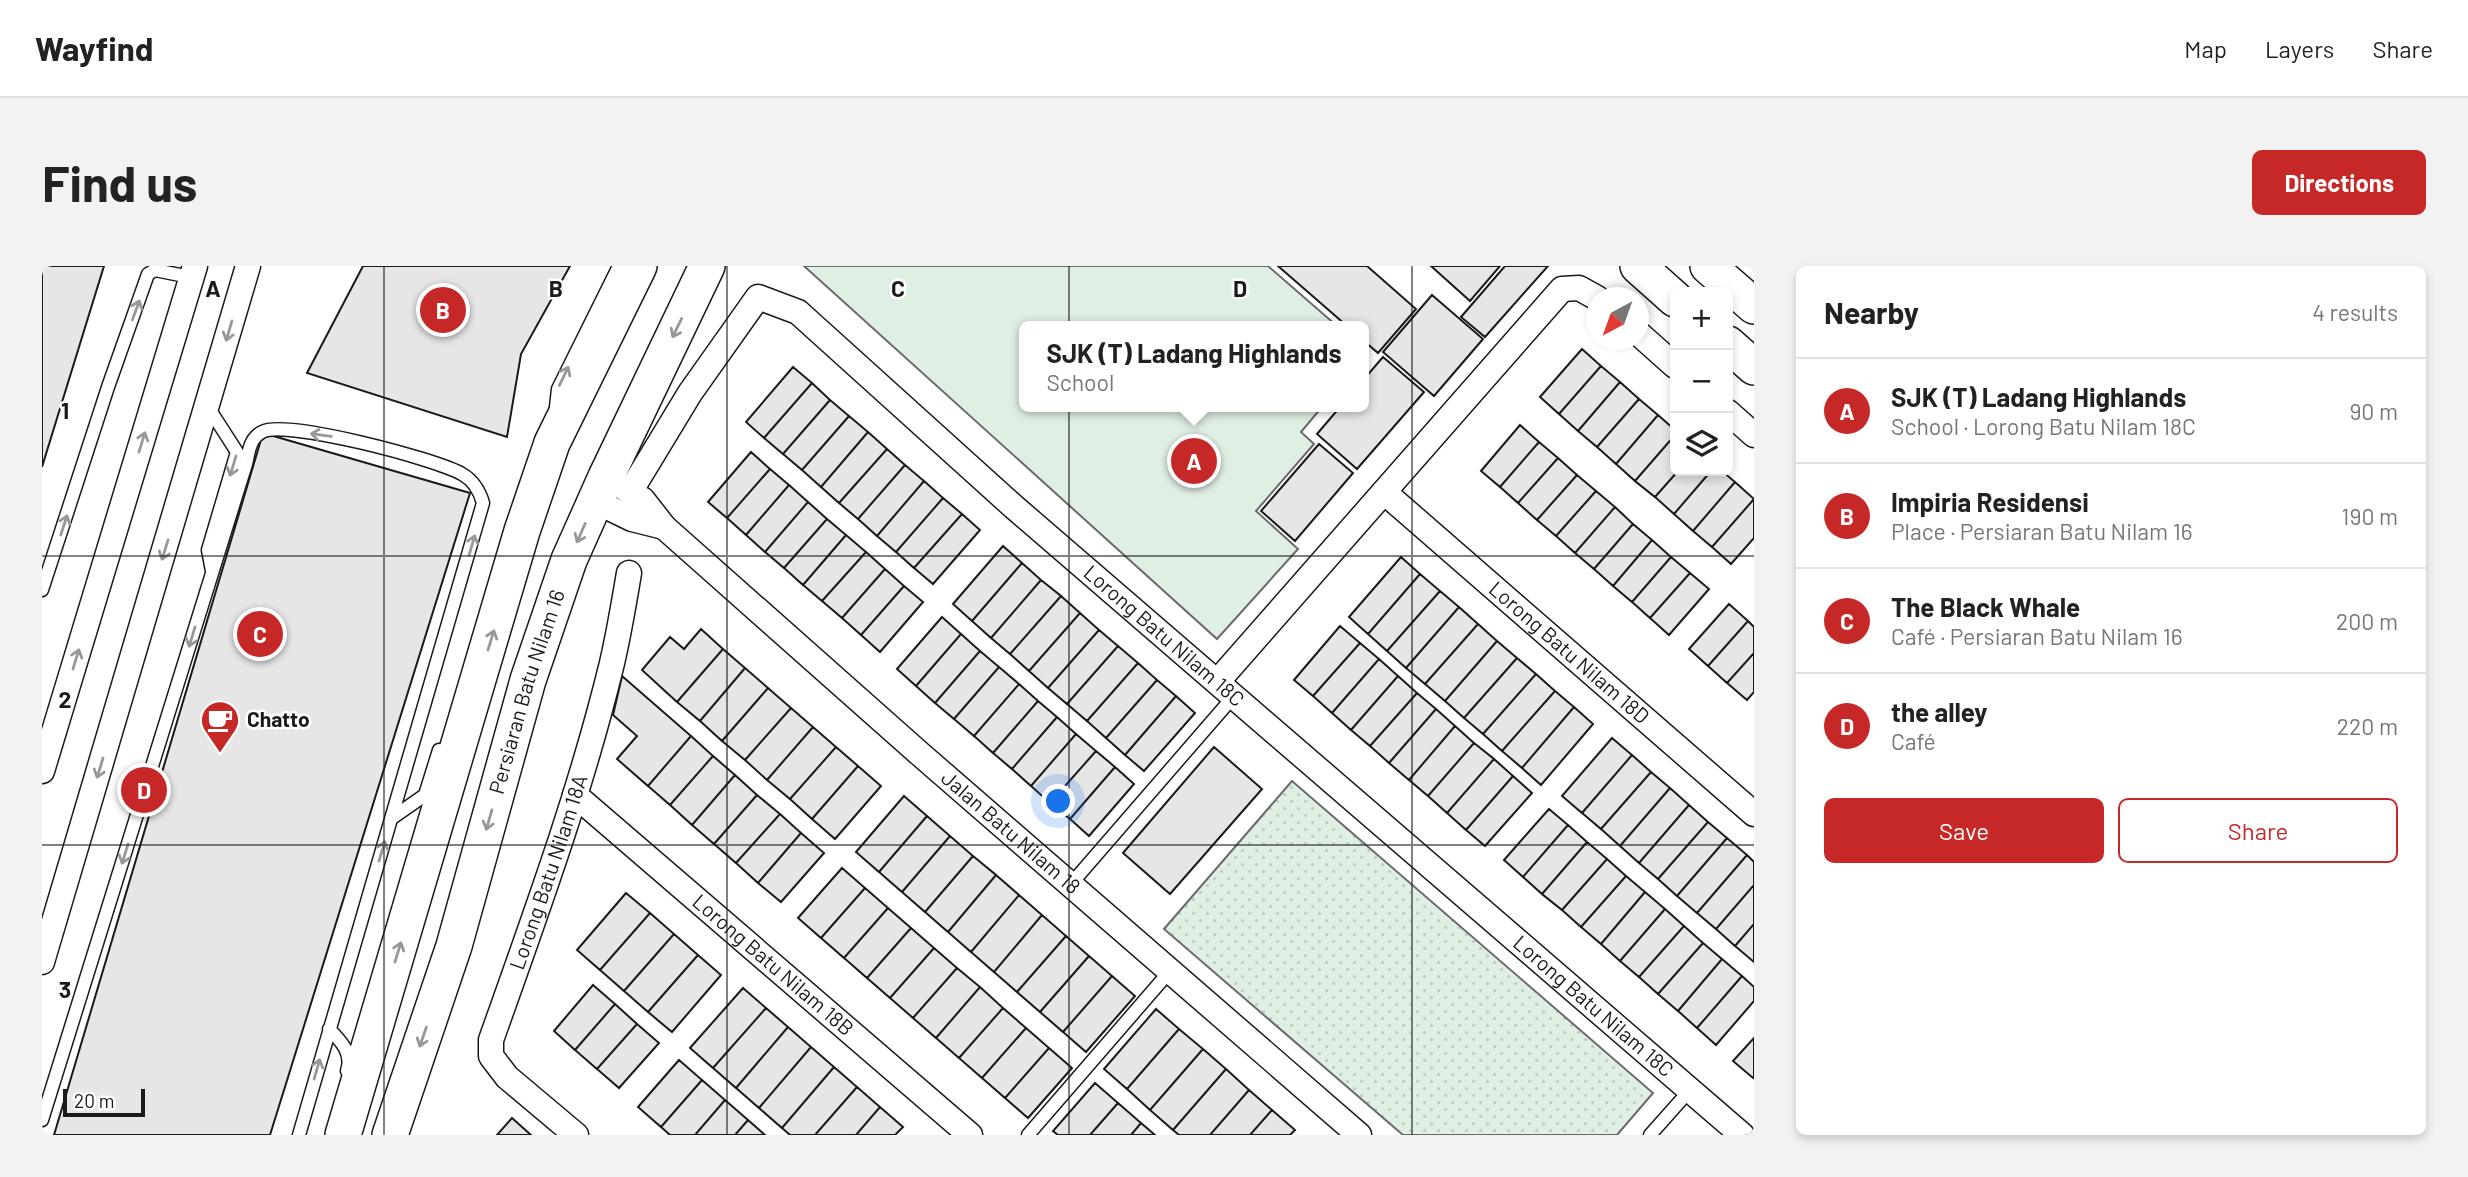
<!DOCTYPE html>
<html lang="en">
<head>
<meta charset="utf-8">
<style>
	body { margin:0; font-family:Barlow,sans-serif; background:#f2f2f2; color:#222 }
	.controls { position:absolute; right:21px; top:21px; display:grid; overflow:hidden; border-radius:10px; box-shadow:0 4px 10px #0003 }
	.controls button { width:63px; height:63px; display:grid; place-items:center; padding:0; border:0; border-bottom:2px solid #e0e0e0; background:#fff; color:#222; font:35px sans-serif }
	.compass { position:absolute; left:1544px; top:21px; width:63px; height:63px; border-radius:50%; background:#fff; box-shadow:0 4px 10px #0003; rotate:221deg }
	.scale { position:absolute; left:21px; bottom:18px; width:82px; box-sizing:border-box; padding-left:7px; border:4px solid #1a1a1a; border-top:0; font-size:19px; line-height:24px; white-space:nowrap; color:#1a1a1a; -webkit-text-stroke:5px #fff; paint-order:stroke }
	.you { position:absolute; left:1017px; top:536px; width:24px; height:24px; margin:-18px; border:5px solid #fff; border-radius:50%; background:#1a73e8; box-shadow:0 0 0 10px #1a73e833 }
	.badge { display:grid; place-items:center; width:46px; height:46px; border-radius:50%; background:#c62828; color:#fff; font-size:23px; font-weight:700 }
	.pin { position:absolute; translate:-50% -50%; border:4px solid #fff; box-shadow:0 2px 7px #0006 }
	.popup { position:absolute; left:977px; top:55px; width:350px; height:91px; box-sizing:border-box; display:grid; place-content:center; border-radius:10px; background:#fff; filter:drop-shadow(0 2px 5px #0005); font-size:23px; white-space:nowrap; color:#767676 }
	.popup b { font-size:26px; color:#222 }
	.popup::after { content:''; position:absolute; left:50%; top:100%; margin-left:-14px; border:14px solid transparent; border-top-color:#fff }
	.list { margin:0; padding:0; list-style:none }
	h2 { display:flex; justify-content:space-between; align-items:center; height:91px; margin:0; padding:0 28px; font-size:30px }
	h2 small { font-size:23px; font-weight:400; color:#767676 }
	.list li { display:grid; grid-template-columns:46px 1fr auto; gap:21px; align-items:center; box-sizing:border-box; height:105px; padding:0 28px; border-top:2px solid #e0e0e0 }
	.list b { display:block; font-size:26px; white-space:nowrap }
	.list p { margin:0; font-size:23px; white-space:nowrap; color:#767676 }
	.list em { font-size:23px; font-style:normal; color:#767676 }
	.actions { display:flex; gap:14px; padding:21px 28px }
	.actions a { flex:1; padding:16px 0; border:2px solid #c62828; border-radius:10px; text-align:center; font-size:24px; color:#c62828 }
	.actions .main { background:#c62828; color:#fff }
	.icon { flex:none; width:38px; height:38px; fill:none; stroke:currentColor; stroke-width:2; stroke-linecap:round; stroke-linejoin:round }
	.map { position:relative; flex:none; width:1712px; height:869px; overflow:hidden; border-radius:10px }
	header { display:flex; align-items:center; gap:42px; box-sizing:border-box; height:98px; padding:0 35px; background:#fff; border-bottom:2px solid #e0e0e0 }
	header strong { font-size:33px }
	nav { display:flex; gap:38px; margin-inline-start:auto; font-size:24px }
	.intro { display:flex; align-items:center; justify-content:space-between; box-sizing:border-box; height:168px; padding:0 42px }
	h1 { margin:0; font-size:49px }
	.button { padding:18px 32px; border-radius:10px; background:#c62828; color:#fff; font-size:24px; font-weight:700 }
	main { display:flex; gap:42px; padding:0 42px }
	aside { flex:1; background:#fff; border-radius:10px; box-shadow:0 4px 10px #0003 }
	.map>svg:first-child { display:block }
	.grass { fill:#e0efe3; stroke:#6a6a6a; stroke-width:2 }
	.park { fill:url(#park-dots); stroke:#6a6a6a; stroke-width:2 }
	.building { fill:#e6e6e6; stroke:#1a1a1a; stroke-width:2 }
	.lines { fill:none; stroke-linecap:round; stroke-linejoin:round }
	.lane-casing { stroke:#1a1a1a; stroke-width:15 }
	.street-casing { stroke:#1a1a1a; stroke-width:27 }
	.secondary-casing { stroke:#1a1a1a; stroke-width:38 }
	.lane { stroke:#fff; stroke-width:12 }
	.street { stroke:#fff; stroke-width:24 }
	.secondary { stroke:#fff; stroke-width:35 }
	.oneway { stroke:#989898 }
	.grid { fill:none; stroke:#1a1a1a; stroke-width:2; stroke-opacity:0.55 }
	.labels { text-anchor:middle; stroke-width:5; stroke-linejoin:round; paint-order:stroke }
	.street-label { font-size:21px; fill:#1a1a1a; stroke:#fff }
	.poi-label { font-size:21px; font-weight:bold; fill:#1a1a1a; stroke:#fff; text-anchor:start }
	.grid-label { font-size:23px; text-anchor:middle; font-weight:bold; fill:#1a1a1a; stroke:#fff; stroke-width:5; stroke-linejoin:round; paint-order:stroke }
</style>
</head>
<body>
<header>
<strong>Wayfind</strong>
<nav><a>Map</a><a>Layers</a><a>Share</a></nav>
</header>
<div class="intro"><h1>Find us</h1><a class="button">Directions</a></div>
<main>
<div class="map">
<svg width="1712" height="869" viewBox="0 0 1712 869">
	<defs>
		<pattern id="park-dots" width="8" height="8" patternUnits="userSpaceOnUse" patternTransform="scale(1.75)"><rect width="8" height="8" fill="#e0efe3"/><path d="M2 2h.1M6 6h.1" fill="none" stroke="#c0ccc2" stroke-width="1.8" stroke-linecap="round"/></pattern>
	</defs>
	<rect width="100%" height="100%" fill="#fff"/>
	<path class="grass" d="M762 0H1226L1295 60H982V141H1280L1259 166 1272 178 1214 245 1256 283 1175 373Z"/>
	<path class="park" d="M1250 515 1611 827 1575 869H1361L1122 663Z"/>
	<path class="building" d="M0 0H62L0 201Z
		M321 0H528L479 88 465 171 265 107Z
		M1236 0H1325L1374 43 1336 87 1322 75V60H1305Z
		M1389 0H1458L1428 35Z
		M1463 0H1506L1443 71 1419 51Z
		M1390 29 1441 73 1392 130 1341 86Z
		M1540 83 1559 100 1517 148 1498 131Z
		M1341 91 1382 126 1315 203 1275 168 1298 141H1322V113Z
		M1559 100 1578 116 1536 165 1517 148Z
		M751 101 770 117 722 172 704 156Z
		M1578 116 1597 133 1555 181 1536 165Z
		M770 117 788 134 741 188 722 172Z
		M1597 133 1616 149 1574 198 1555 181Z
		M788 134 807 150 760 204 741 188Z
		M1616 149 1633 164V169L1593 215 1574 198Z
		M807 150 826 166 779 221 760 204Z
		M1478 159 1497 176 1458 221 1439 205Z
		M826 166 845 183 797 237 779 221Z
		M221 167 428 227 228 869H12Z
		M1633 169V205H1636L1613 231 1593 215Z
		M1497 176 1516 192 1476 237 1458 221Z
		M1277 178 1311 207 1253 275 1219 245Z
		M845 183 863 199 816 253 797 237Z
		M709 186 728 203 685 252 666 236Z
		M1516 192 1535 209 1495 254 1476 237Z
		M863 199 882 215 835 270 816 253Z
		M728 203 747 219 704 269 685 252Z
		M1636 205H1669L1632 248 1613 231Z
		M1669 205H1680L1693 216 1651 265 1632 248Z
		M1535 209 1554 225 1514 270 1495 254Z
		M882 215 901 232 854 286 835 270Z
		M1693 216 1712 233 1670 281 1651 265Z
		M747 219 766 236 723 286 704 269Z
		M1554 225 1573 241 1533 287 1514 270Z
		M901 232 920 248 872 302 854 286Z
		M1712 233V272L1689 298 1670 281Z
		M766 236 785 253 742 302 723 286Z
		M1573 241 1591 258 1552 303 1533 287Z
		M920 248 938 264 891 318 872 302Z
		M785 253 804 269 761 319 742 302Z
		M1591 258 1610 274 1571 320 1552 303Z
		M804 269 824 286 780 335 761 319Z
		M1610 274 1629 291 1590 336 1571 320Z
		M961 280 980 297 930 355 911 338Z
		M824 286 843 303 800 352 780 335Z
		M1359 291 1378 308 1326 368 1307 351Z
		M1629 291 1648 307 1608 352 1590 336Z
		M980 297 999 314 949 372 930 355Z
		M843 303 862 320 819 369 800 352Z
		M1648 307 1667 323 1627 369 1608 352Z
		M1378 308 1398 325 1345 385 1326 368Z
		M999 314 1019 330 968 388 949 372Z
		M862 320 881 336 838 386 819 369Z
		M1398 325 1417 341 1364 402 1345 385Z
		M1019 330 1038 347 987 405 968 388Z
		M1687 338 1706 355 1666 400 1647 383Z
		M1417 341 1436 358 1383 418 1364 402Z
		M1038 347 1057 364 1006 422 987 405Z
		M900 351 919 368 874 420 855 403Z
		M1706 355 1712 361V387L1685 417 1666 400Z
		M1436 358 1455 375 1403 435 1383 418Z
		M1298 360 1318 377 1271 430 1252 414Z
		M659 363 681 383 635 436 600 404 628 371 642 383Z
		M1057 364 1076 380 1025 438 1006 422Z
		M919 368 938 385 893 437 874 420Z
		M1455 375 1475 392 1422 452 1403 435Z
		M1318 377 1337 393 1290 447 1271 430Z
		M1076 380 1096 397 1045 455 1025 438Z
		M681 383 703 402 658 455 635 436Z
		M938 385 957 401 912 453 893 437Z
		M1712 387V426L1705 434 1685 417Z
		M1475 392 1494 408 1441 468 1422 452Z
		M1337 393 1356 410 1309 464 1290 447Z
		M1096 397 1115 414 1064 472 1045 455Z
		M957 401 977 418 932 470 912 453Z
		M703 402 726 422 680 475 658 455Z
		M1494 408 1513 425 1460 485 1441 468Z
		M580 410 649 470 606 520 575 493 595 470 571 449Z
		M1356 410 1375 427 1328 480 1309 464Z
		M1115 414 1134 430 1083 489 1064 472Z
		M977 418 996 435 951 487 932 470Z
		M726 422 749 442 703 494 680 475Z
		M1513 425 1532 441 1480 502 1460 485Z
		M1375 427 1394 443 1347 497 1328 480Z
		M1134 430 1153 447 1102 505 1083 489Z
		M996 435 1015 451 970 503 951 487Z
		M1532 441 1551 458 1499 519 1480 502Z
		M749 442 771 461 725 514 703 494Z
		M1394 443 1413 460 1367 514 1347 497Z
		M1015 451 1034 468 989 520 970 503Z
		M1413 460 1432 477 1386 530 1367 514Z
		M771 461 794 481 748 533 725 514Z
		M1034 468 1054 485 1008 537 989 520Z
		M649 470 671 490 628 539 606 520Z
		M1570 472 1590 489 1540 547 1520 530Z
		M1432 477 1452 493 1405 547 1386 530Z
		M794 481 816 500 770 553 748 533Z
		M1172 481 1220 523 1128 628 1081 587Z
		M1054 485 1073 501 1028 553 1008 537Z
		M1590 489 1609 506 1559 563 1540 547Z
		M671 490 693 509 650 559 628 539Z
		M1452 493 1471 510 1424 564 1405 547Z
		M816 500 839 520 793 573 770 553Z
		M1073 501 1092 518 1047 570 1028 553Z
		M1609 506 1628 522 1578 580 1559 563Z
		M693 509 715 529 672 578 650 559Z
		M1471 510 1490 527 1443 580 1424 564Z
		M1628 522 1647 539 1597 597 1578 580Z
		M715 529 738 548 694 597 672 578Z
		M862 530 885 550 837 606 814 586Z
		M1647 539 1666 556 1616 613 1597 597Z
		M1507 543 1526 559 1481 611 1462 594Z
		M738 548 759 567 716 617 694 597Z
		M885 550 908 570 860 626 837 606Z
		M1666 556 1685 572 1635 630 1616 613Z
		M1526 559 1545 576 1500 628 1481 611Z
		M759 567 782 587 739 636 716 617Z
		M908 570 931 590 883 646 860 626Z
		M1685 572 1705 589 1655 647 1635 630Z
		M1545 576 1565 593 1520 644 1500 628Z
		M1705 589 1712 596V619L1674 663 1655 647Z
		M931 590 954 609 906 666 883 646Z
		M1565 593 1584 610 1539 661 1520 644Z
		M800 602 823 622 779 672 756 652Z
		M954 609 977 629 929 686 906 666Z
		M1584 610 1603 626 1559 678 1539 661Z
		M1712 619V658L1693 680 1674 663Z
		M823 622 846 642 802 692 779 672Z
		M1603 626 1623 643 1578 695 1559 678Z
		M584 627 608 647 558 704 535 684Z
		M977 629 1000 649 952 706 929 686Z
		M846 642 869 662 825 712 802 692Z
		M1623 643 1642 660 1597 711 1578 695Z
		M608 647 632 668 582 725 558 704Z
		M1000 649 1024 670 975 726 952 706Z
		M1712 658V696L1693 680Z
		M1642 660 1661 677 1616 728 1597 711Z
		M869 662 892 682 848 732 825 712Z
		M632 668 656 689 606 746 582 725Z
		M1024 670 1047 690 998 746 975 726Z
		M1661 677 1680 693 1636 745 1616 728Z
		M892 682 915 702 871 752 848 732Z
		M656 689 679 709 630 766 606 746Z
		M1047 690 1070 710 1021 766 998 746Z
		M1680 693 1700 710 1655 762 1636 745Z
		M915 702 938 721 894 772 871 752Z
		M1070 710 1093 730 1044 786 1021 766Z
		M1700 710 1712 721V735L1674 779 1655 762Z
		M551 719 573 738 533 784 512 765Z
		M938 721 961 742 917 792 894 772Z
		M701 722 724 742 671 802 648 782Z
		M573 738 595 758 555 803 533 784Z
		M724 742 746 761 694 822 671 802Z
		M961 742 984 762 940 812 917 792Z
		M1114 743 1137 763 1085 823 1062 803Z
		M595 758 617 777 577 822 555 803Z
		M746 761 769 781 717 842 694 822Z
		M984 762 1007 782 963 832 940 812Z
		M1137 763 1161 783 1108 844 1085 823Z
		M1712 772V810L1711 812 1691 795Z
		M769 781 792 801 740 862 717 842Z
		M1007 782 1030 802 986 852 963 832Z
		M1161 783 1184 803 1131 864 1108 844Z
		M637 794 660 814 619 861 596 841Z
		M792 801 815 821 773 869H748L740 862Z
		M1184 803 1207 824 1168 869H1137L1131 864Z
		M660 814 683 834 653 869H628L619 861Z
		M1053 817 1076 837 1048 869H1016L1011 865Z
		M815 821 838 841 814 869H773Z
		M1207 824 1230 844 1208 869H1168Z
		M683 834 706 854 693 869H653Z
		M1076 837 1099 857 1089 869H1048Z
		M838 841 861 861 853 869H814Z
		M1230 844 1253 864 1248 869H1208Z
		M470 852 489 869H455Z
		M706 854 723 869H693Z
		M1099 857 1113 869H1089Z"/>
	<g class="lines">
		<g class="lane-casing">
			<path id="lane" d="M166 141 195 186 166 284 170 305
				M514 141 516 123 577 0
				M0 324 66 121 106 8 113 4 148 11
				M350 552 383 529 397 484
				M1029 618 1192 430
				M287 763C299 775 311 787 305 805
				M0 854 204 198C207 186 207 173 220 166 243 153 394 193 420 208 431 214 438 226 441 237L257 869
				M986 869 1128 705
				M1608 869 1648 824"/>
		</g>
		<g class="street-casing">
			<g id="street">
				<path d="M1596 67 1633 100"/>
				<path d="M1686 146 1712 169"/>
				<path id="s1" d="M574 217 601 234 622 261 878 488 1317 869"/>
				<path id="s2" d="M588 226 648 127 716 31 756 46 972 241 1700 869"/>
				<path id="s3" d="M1342 226 1712 548"/>
				<path d="M553 235 590 253 622 261"/>
				<path d="M1176 415 1520 23 1537 22 1555 32"/>
				<path d="M0 505 153 0"/>
				<path id="s4" d="M533 529 928 869"/>
				<path d="M0 696 206 0"/>
				<path id="s5" d="M534 869 465 811 449 790V774C493 650 539 525 570 397 577 367 582 337 587 307"/>
			</g>
		</g>
		<g class="secondary-casing">
			<g id="secondary">
				<path d="M1596 0 1633 33"/>
				<path d="M1666 0 1712 40"/>
				<path d="M1686 78 1712 101"/>
				<path d="M301 869 480 265 510 177 597 0"/>
				<path id="s6" d="M348 869 412 680 486 414 527 294 564 211 665 0"/>
			</g>
		</g>
		<use href="#lane" class="lane"/>
		<use href="#street" class="street"/>
		<use href="#secondary" class="secondary"/>
	</g>
	<defs><path id="oneway-shaft" d="M-6 0H5M1.5-3L5.5 0L1.5 3" fill="none" stroke-width="1.6" stroke-linecap="round" stroke-linejoin="round" transform="scale(1.75)"/></defs>
	<g class="oneway">
		<use href="#oneway-shaft" transform="translate(94 44) rotate(-70)"/>
		<use href="#oneway-shaft" transform="translate(635 62) rotate(116)"/>
		<use href="#oneway-shaft" transform="translate(187 65) rotate(106)"/>
		<use href="#oneway-shaft" transform="translate(522 110) rotate(-64)"/>
		<use href="#oneway-shaft" transform="translate(279 169) rotate(-173)"/>
		<use href="#oneway-shaft" transform="translate(100 176) rotate(-73)"/>
		<use href="#oneway-shaft" transform="translate(191 200) rotate(107)"/>
		<use href="#oneway-shaft" transform="translate(22 259) rotate(-72)"/>
		<use href="#oneway-shaft" transform="translate(539 267) rotate(114)"/>
		<use href="#oneway-shaft" transform="translate(430 279) rotate(-74)"/>
		<use href="#oneway-shaft" transform="translate(123 284) rotate(107)"/>
		<use href="#oneway-shaft" transform="translate(150 371) rotate(107)"/>
		<use href="#oneway-shaft" transform="translate(449 374) rotate(-73)"/>
		<use href="#oneway-shaft" transform="translate(34 393) rotate(-73)"/>
		<use href="#oneway-shaft" transform="translate(58 502) rotate(107)"/>
		<use href="#oneway-shaft" transform="translate(447 554) rotate(106)"/>
		<use href="#oneway-shaft" transform="translate(340 585) rotate(-73)"/>
		<use href="#oneway-shaft" transform="translate(83 588) rotate(107)"/>
		<use href="#oneway-shaft" transform="translate(356 686) rotate(-73)"/>
		<use href="#oneway-shaft" transform="translate(381 771) rotate(109)"/>
		<use href="#oneway-shaft" transform="translate(275 803) rotate(-74)"/>
	</g>
	<path class="grid" d="M342 0V869M685 0V869M1027 0V869M1370 0V869M0 290H1712M0 579H1712"/>
	<defs>
		<g id="cafe-pin" transform="scale(2.0125)"><path d="M0 17L-7.5 6A9.5 9.5 0 1 1 7.5 6Z" fill="#c62828" stroke="#fff"/><path d="M-5.5-4.5H6V0H3Q3 3.5 0 3.5H-2.5Q-5.5 3.5-5.5 0ZM3-3.2v2h1.7v-2ZM-6 4.5H4V6H-6Z" fill="#fff"/></g>
	</defs>
	<g fill-rule="evenodd">
		<use href="#cafe-pin" x="178" y="454"/>
	</g>
	<g class="labels">
		<g class="street-label">
			<text dy="7" stroke="none"><textPath href="#s2" startOffset="765">Lorong Batu Nilam 18C</textPath></text>
			<text dy="7" stroke="none"><textPath href="#s3" startOffset="245">Lorong Batu Nilam 18D</textPath></text>
			<text dy="7" stroke="none"><textPath href="#s6" startOffset="464">Persiaran Batu Nilam 16</textPath></text>
			<text dy="7" stroke="none"><textPath href="#s1" startOffset="528">Jalan Batu Nilam 18</textPath></text>
			<text dy="7" stroke="none"><textPath href="#s5" startOffset="310">Lorong Batu Nilam 18A</textPath></text>
			<text dy="7" stroke="none"><textPath href="#s4" startOffset="261">Lorong Batu Nilam 18B</textPath></text>
			<text dy="7" stroke="none"><textPath href="#s2" startOffset="1332">Lorong Batu Nilam 18C</textPath></text>
		</g>
		<g class="poi-label">
			<text x="205" y="461">Chatto</text>
		</g>
	</g>
	<g class="grid-label">
		<text x="171" y="31">A</text>
		<text x="514" y="31">B</text>
		<text x="856" y="31">C</text>
		<text x="1198" y="31">D</text>
		<text x="23" y="153">1</text>
		<text x="23" y="442">2</text>
		<text x="23" y="732">3</text>
	</g>
</svg>
<div class="controls">
<button>+</button>
<button>−</button>
<button><svg class="icon" aria-label="layers" viewBox="0 0 24 24"><path d="M12 4l9 5-9 5-9-5zM3 14l9 5 9-5"/></svg></button>
</div>
<svg class="compass" viewBox="-18 -18 36 36"><path d="M0-13l5 13h-10z" fill="#e53935"/><path d="M0 13l5-13h-10z" fill="#767676"/></svg>
<div class="scale">20 m</div>
<div class="you"></div>
<div class="pin badge" style="left:1152px;top:195px">A</div>
<div class="popup"><b>SJK (T) Ladang Highlands</b>School</div>
<div class="pin badge" style="left:401px;top:44px">B</div>
<div class="pin badge" style="left:218px;top:368px">C</div>
<div class="pin badge" style="left:102px;top:524px">D</div>
</div>
<aside>
<h2>Nearby<small>4 results</small></h2>
<ul class="list">
<li><span class="badge">A</span><div><b>SJK (T) Ladang Highlands</b><p>School · Lorong Batu Nilam 18C</p></div><em>90 m</em></li>
<li><span class="badge">B</span><div><b>Impiria Residensi</b><p>Place · Persiaran Batu Nilam 16</p></div><em>190 m</em></li>
<li><span class="badge">C</span><div><b>The Black Whale</b><p>Café · Persiaran Batu Nilam 16</p></div><em>200 m</em></li>
<li><span class="badge">D</span><div><b>the alley</b><p>Café</p></div><em>220 m</em></li>
</ul>
<div class="actions"><a class="main">Save</a><a>Share</a></div>
</aside>
</main>
</body>
</html>
